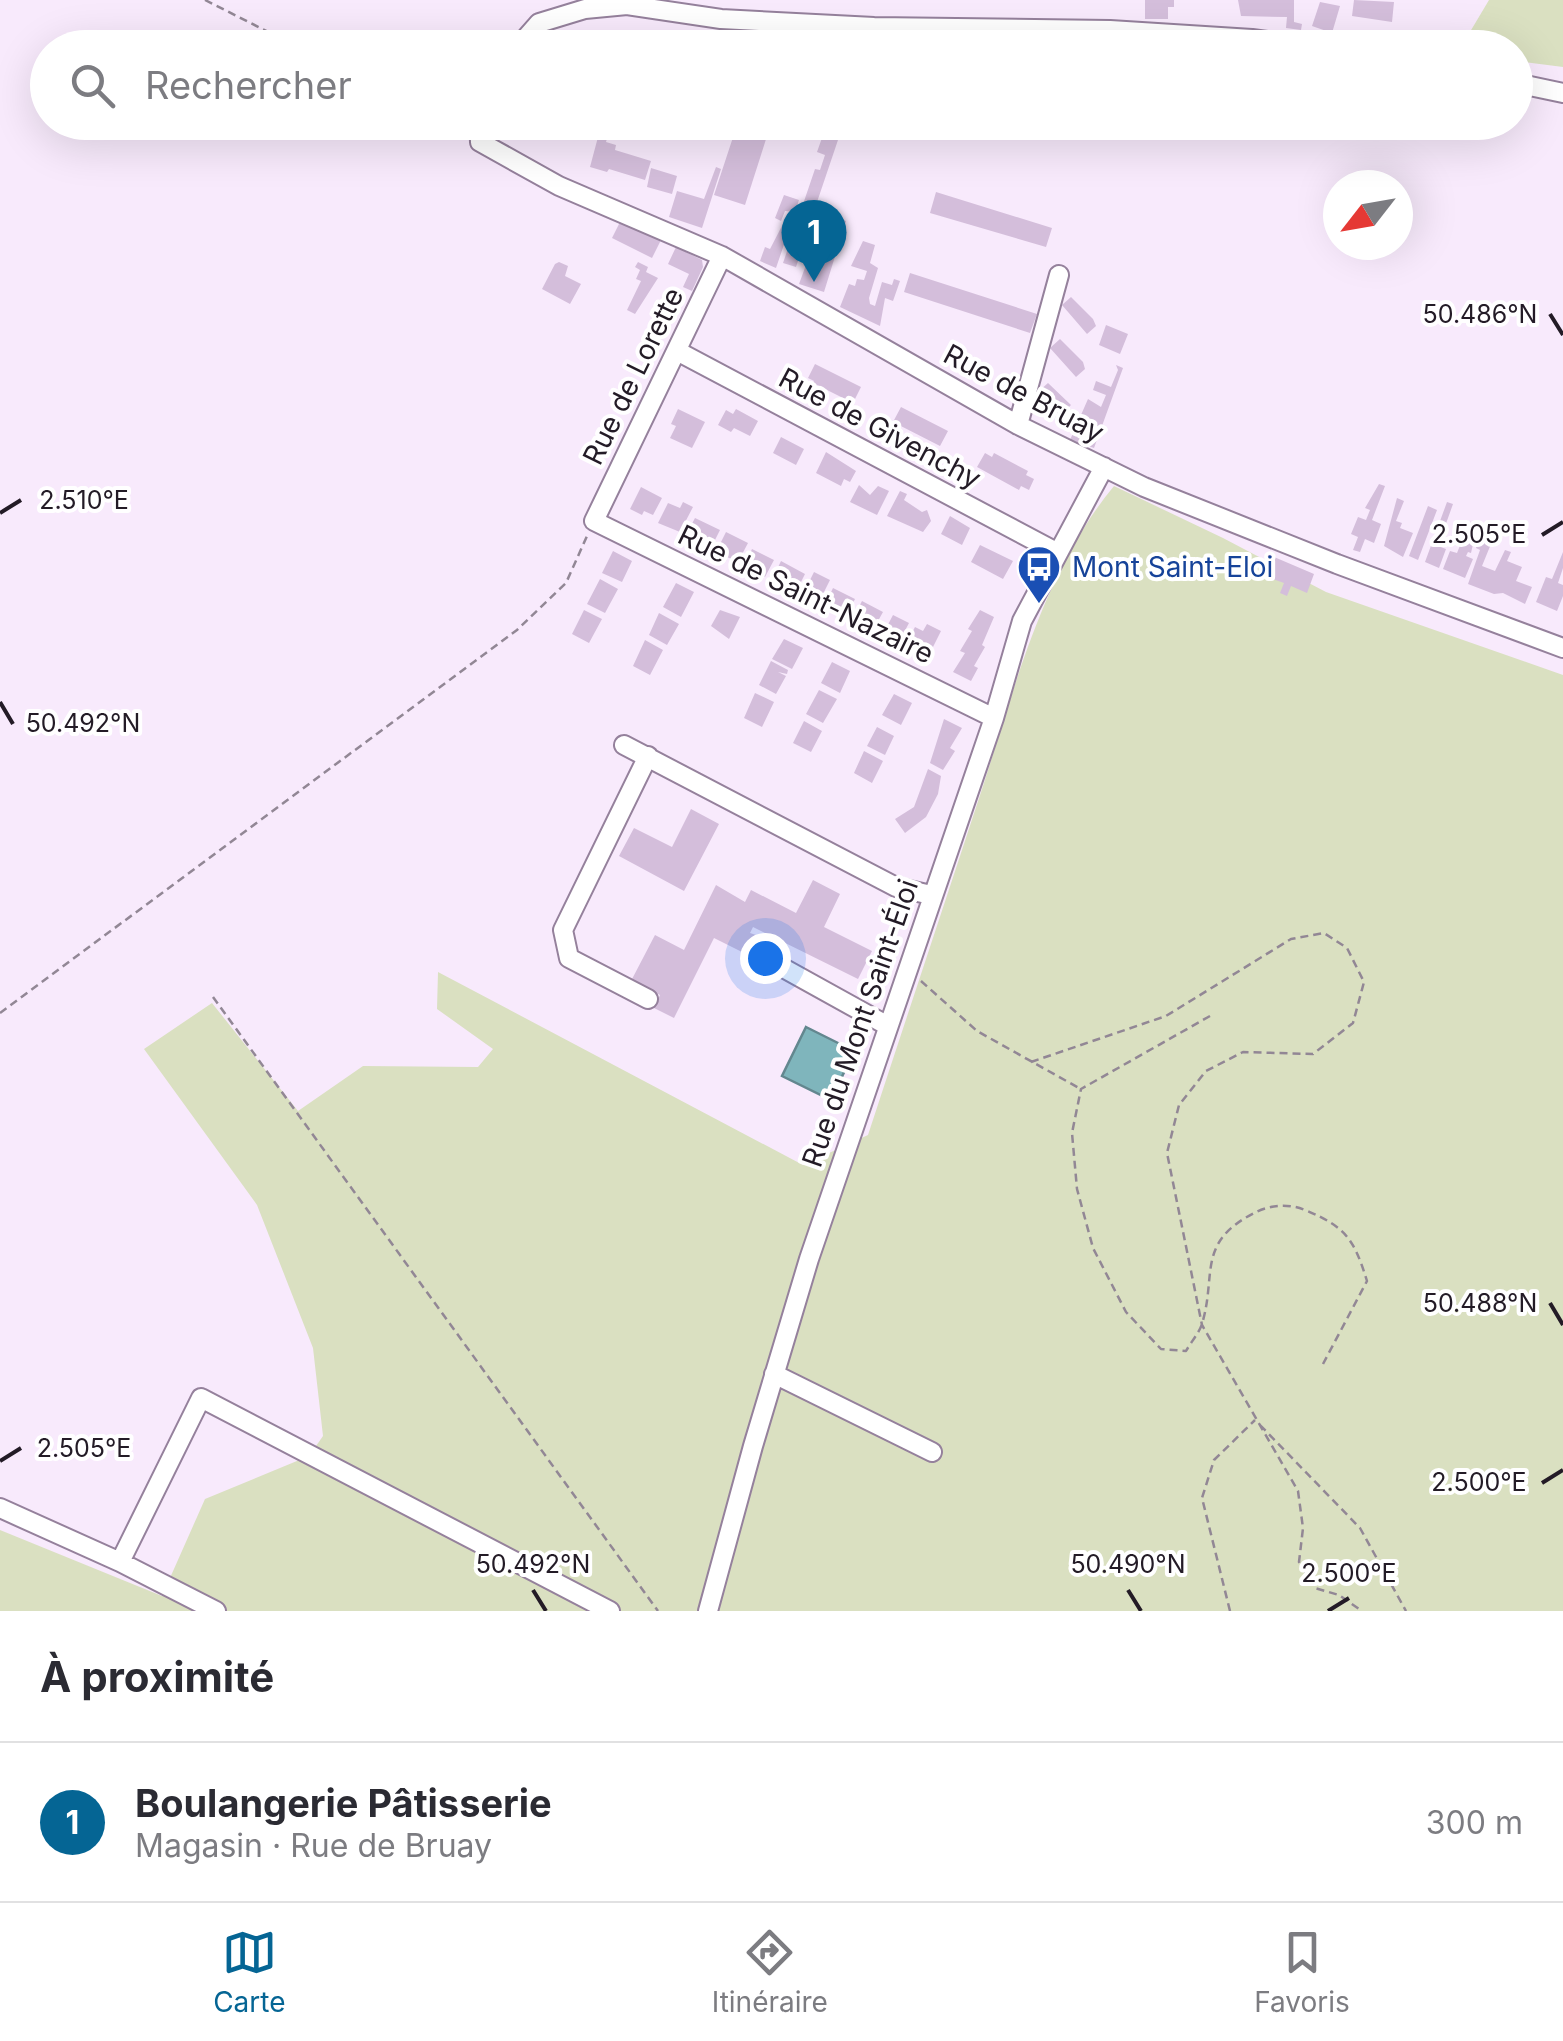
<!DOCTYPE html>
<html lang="fr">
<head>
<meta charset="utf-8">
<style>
	body { margin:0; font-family:Inter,sans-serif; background:#f2f2f3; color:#2b2b33 }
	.compass { position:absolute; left:1323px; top:170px; width:90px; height:90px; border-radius:50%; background:#fff; box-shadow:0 10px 40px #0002; rotate:239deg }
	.you { position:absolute; left:765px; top:958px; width:35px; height:35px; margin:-25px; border:8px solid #fff; border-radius:50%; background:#1a73e8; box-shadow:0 0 0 15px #1a73e833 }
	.badge { display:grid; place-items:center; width:65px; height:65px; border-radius:50%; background:#056594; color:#fff; font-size:32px; font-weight:700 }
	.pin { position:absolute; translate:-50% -82px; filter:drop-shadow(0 2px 5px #0008) }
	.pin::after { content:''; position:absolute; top:52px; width:35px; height:30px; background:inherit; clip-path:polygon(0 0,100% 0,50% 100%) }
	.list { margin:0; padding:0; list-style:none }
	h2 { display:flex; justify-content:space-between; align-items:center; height:130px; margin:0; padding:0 40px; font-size:42px }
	h2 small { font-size:32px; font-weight:400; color:#7c7c81 }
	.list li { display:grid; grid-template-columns:65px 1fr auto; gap:30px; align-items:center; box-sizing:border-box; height:160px; padding:0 40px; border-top:2px solid #e1e1e2 }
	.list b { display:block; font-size:38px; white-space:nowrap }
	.list p { margin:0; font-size:32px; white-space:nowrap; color:#7c7c81 }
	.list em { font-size:32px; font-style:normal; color:#7c7c81 }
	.icon { flex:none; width:55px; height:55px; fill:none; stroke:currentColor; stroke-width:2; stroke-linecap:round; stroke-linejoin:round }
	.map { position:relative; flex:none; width:1563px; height:1611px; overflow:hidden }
	.search { position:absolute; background:#fff; box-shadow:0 10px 40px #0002; left:30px; right:30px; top:30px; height:110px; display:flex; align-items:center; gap:25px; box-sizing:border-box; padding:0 35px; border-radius:55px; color:#7c7c81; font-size:38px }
	.sheet { height:290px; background:#fff }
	nav { display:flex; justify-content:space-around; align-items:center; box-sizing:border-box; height:140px; border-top:2px solid #e1e1e2; background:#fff; font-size:28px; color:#7c7c81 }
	nav a { display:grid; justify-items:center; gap:5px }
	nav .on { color:#056594 }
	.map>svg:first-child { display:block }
	.green { fill:#dae0c1 }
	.water { fill:#7fb5bc; stroke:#63878f; stroke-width:2.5 }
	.building { fill:#d4bedb }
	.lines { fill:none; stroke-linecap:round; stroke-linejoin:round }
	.minor-casing { stroke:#95819c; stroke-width:22 }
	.path { stroke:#928795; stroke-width:2.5; stroke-dasharray:8 5; stroke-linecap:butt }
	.minor { stroke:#fff; stroke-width:18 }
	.ticks { fill:none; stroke:#231b26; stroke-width:4 }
	.labels { text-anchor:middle; stroke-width:8; stroke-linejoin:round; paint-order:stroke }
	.street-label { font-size:28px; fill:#231b26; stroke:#fff }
	.transit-label { font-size:28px; fill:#164399; stroke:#fff; text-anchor:start }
	.ticks-label { font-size:25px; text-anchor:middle; fill:#231b26; stroke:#fff; stroke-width:8; stroke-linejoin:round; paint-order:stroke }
</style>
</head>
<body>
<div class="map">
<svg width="1563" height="1611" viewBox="0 0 1563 1611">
	<rect width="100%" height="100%" fill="#f8eafc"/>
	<path class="green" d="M1489 0H1563V67L1516 61V48L1461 47Z
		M1114 486 1223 538 1326 592 1563 675V1611H0V1530L162 1596 205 1499 309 1456 323 1436 313 1348 257 1205 144 1049 212 1003 298 1111 363 1066 478 1067 493 1049 437 1009 438 972 803 1165 868 1135C906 1019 945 902 983 786 1016 683 1044 571 1114 486Z"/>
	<path class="water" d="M806 1027 854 1051 831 1100 782 1076Z"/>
	<path class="building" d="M1145 0H1174V7H1168V19H1145Z
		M1238 0H1294V22L1302 24 1301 30 1286 28 1287 17 1241 16Z
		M1354 0 1394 2 1392 22 1352 16Z
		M1320 2 1340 6 1332 33 1312 26Z
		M602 122H612L606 142 616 145 615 150 651 161 645 180 609 169 607 172 590 167Z
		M738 122H748L746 129 767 136 745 205 714 195Z
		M823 135 838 140 815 208 846 221 824 292 799 284 806 265 821 270 829 244 824 243 828 231 810 225 796 267 783 263 815 169 820 170 825 155 817 152Z
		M716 167 721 169 702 228 669 217 677 191 704 199Z
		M651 168 677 176 672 194 647 187Z
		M936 192 1052 228 1046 247 930 213Z
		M784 195 799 200 795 212 785 211 781 221 775 218Z
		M621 220 661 240 652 258 612 238Z
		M784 222 791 224 776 268 760 261 765 247 770 249Z
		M863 241 875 245 870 263 878 268 869 298 870 304 875 306 882 282 892 285 894 279 900 281 893 301 885 298 880 326 840 307 849 284 855 286 857 279 864 280 867 271 851 266Z
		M676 247 702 260 703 267 692 291 683 287 689 274 668 264Z
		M559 262 568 266 565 276 581 284 570 304 542 289 555 264Z
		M638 262 648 267 646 272 658 278 635 314 627 310 641 281 636 279 640 270 635 267Z
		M910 273 1037 314 1030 333 904 292Z
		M1071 297 1093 319 1096 326 1087 334 1062 305Z
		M1106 325 1128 334 1120 354 1099 345Z
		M1060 339 1083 362 1085 369 1076 377 1050 348Z
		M815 364 861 387 853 403 813 383 814 381 808 378Z
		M1116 365 1123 368 1094 448 1070 440 1088 399 1101 407 1106 395 1093 390 1096 381 1111 387 1118 370Z
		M1048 383 1071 405 1069 407 1073 412 1063 420 1039 391Z
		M901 407 948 431 940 446 893 422Z
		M678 409 705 422 692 448 670 438 676 426 671 424Z
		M736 409 758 421 750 436 734 428 731 432 718 425 726 410 733 414Z
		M781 437 804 449 796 465 773 453Z
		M826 452 856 471 850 482 844 479 841 486 816 473Z
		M985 453 992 457 994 453 1028 471 1026 475 1034 479 1029 490 1021 486 1019 490 977 467Z
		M1379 484 1385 486 1372 520 1381 524 1374 543 1365 539 1360 552 1353 550 1358 537 1351 534 1358 517 1366 520 1370 510 1365 508Z
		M859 485 870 495 878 486 889 491 877 515 850 502Z
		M641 487 662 498 653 515 644 511 642 515 630 509Z
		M900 491 907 494 904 500 922 512 927 510 931 521 923 532 887 516Z
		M1397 498 1404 501 1396 521 1402 523 1400 528 1413 533 1403 557 1384 546Z
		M683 502 693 507 680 532 658 523 668 503 680 508Z
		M1447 502 1453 504 1438 546 1446 549 1439 568 1425 562Z
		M1428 506 1437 510 1418 560 1409 556Z
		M950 516 970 528 962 545 941 534Z
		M695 518 720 530 711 548 685 537Z
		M1467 520 1473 523 1471 529 1476 531 1471 553 1468 552 1466 556 1473 559 1465 578 1443 569 1450 551 1457 553 1461 543V538L1452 534 1456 523 1464 527Z
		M726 532 748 543 738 562 716 552Z
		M1480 533 1493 539 1482 566 1495 571 1505 550 1511 552 1507 561 1522 567 1516 581 1532 587 1525 604 1503 593 1494 594 1468 584 1480 550 1476 548Z
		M980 545 1013 561 1003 579 971 562Z
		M752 549 774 560 765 577 745 565Z
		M613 551 632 561 622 582 602 573Z
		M1563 552V568L1558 583 1563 585V596L1557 611 1536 602 1546 577 1552 579Z
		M1267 554 1314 574 1307 593 1291 586 1287 596 1280 593 1284 583 1259 574Z
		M781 561 805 574 797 590 772 580Z
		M814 572 830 580 820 600 803 594Z
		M600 579 618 589 605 613 587 604Z
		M676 583 694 592 681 617 663 607Z
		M833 588 855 599 846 617 824 607Z
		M862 601 883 612 873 630 852 620Z
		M584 610 602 619 589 643 572 634Z
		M720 610 740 617 729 639 711 626Z
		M980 610 994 617 982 645 985 647 974 666 978 668 971 681 953 672 965 653 960 651 972 631 968 629Z
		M659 613 679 624 667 645 649 635Z
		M893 615 909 623 899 642 882 636Z
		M927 624 941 631 929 655 919 649 916 654 904 648 915 627 923 631Z
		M784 639 803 648 792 669 772 659Z
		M645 640 663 650 650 675 633 666Z
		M771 661 788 670 787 674 778 672 786 676 776 694 759 685Z
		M832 662 850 671 840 693 821 683Z
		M819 690 837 699 823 723 806 714Z
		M755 693 774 702 762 727 744 718Z
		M894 694 912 703 901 725 882 715Z
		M944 719 962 728 950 748 955 751 943 770 930 763Z
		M804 721 822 731 811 752 793 743Z
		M877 727 894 736 885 755 867 746Z
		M864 751 883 761 872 783 854 773Z
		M928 769 941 776 938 794 926 817 905 833 895 819 914 807Z
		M691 809 719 824 684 891 619 856 634 828 672 847Z
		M813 880 840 894 824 927 872 951 858 979 753 927 750 933 756 935 746 954 714 938 674 1018 654 1008 660 995 631 981 655 935 684 950 716 885 745 902 751 890 796 913Z"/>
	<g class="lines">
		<g class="minor-casing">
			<path id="minor" d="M517 48 539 23 585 9 627 5 721 19 874 27 1110 30 1252 39 1323 48
				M1516 83 1563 93
				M479 122 480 142 559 186 722 256 1018 425 1144 487 1337 564 1563 648
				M722 256 594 521 994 718
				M677 351 1058 553
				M1018 425 1059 275
				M624 745 896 887 931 895
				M648 756 563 930 569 958 648 999
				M767 959 888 1026
				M774 1374 932 1452
				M0 1508 120 1562 216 1611
				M120 1562 201 1398 610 1611
				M708 1611 753 1446 809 1259 994 718 1022 621 1104 467"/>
		</g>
		<path class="path" d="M205 0 300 48
			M443 122 464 134
			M921 981 977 1031 1079 1088
			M213 997 658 1611
			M0 1013 517 630 566 583 587 536
			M1210 1016 1081 1089 1072 1133 1077 1189 1093 1248 1126 1312 1161 1349 1186 1351C1191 1342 1199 1333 1202 1324 1217 1274 1196 1243 1254 1213 1269 1205 1288 1203 1305 1210 1346 1227 1354 1239 1367 1281L1323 1364
			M1031 1062 1166 1016 1291 939 1324 933 1347 948 1364 982 1353 1023 1313 1054 1243 1052 1206 1071 1179 1105 1167 1153 1202 1325 1298 1491 1303 1528 1299 1562 1315 1588 1339 1595 1362 1611
			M1260 1425 1360 1528 1406 1611
			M1230 1611 1202 1498 1214 1460 1255 1420"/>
		<use href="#minor" class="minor"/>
	</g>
	<path class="ticks" d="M1550 314 1563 335M0 513 21 500M1542 535 1563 522M0 702 13 724M1550 1303 1563 1325M0 1461 21 1448M1542 1483 1563 1470M533 1590 546 1611M1128 1590 1141 1611M1328 1611 1349 1598"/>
	<defs>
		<g id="bus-pin" transform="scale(2.25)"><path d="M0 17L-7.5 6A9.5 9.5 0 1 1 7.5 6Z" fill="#1a4fb4" stroke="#fff"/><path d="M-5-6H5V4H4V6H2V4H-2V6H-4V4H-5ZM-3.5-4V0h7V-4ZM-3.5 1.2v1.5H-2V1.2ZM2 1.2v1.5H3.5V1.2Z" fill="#fff"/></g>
	</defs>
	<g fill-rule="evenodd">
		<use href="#bus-pin" x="1039" y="567"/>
	</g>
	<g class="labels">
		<g class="street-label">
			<text transform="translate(633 376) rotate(-64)" y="10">Rue de Lorette</text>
			<text transform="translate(1024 393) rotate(28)" y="10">Rue de Bruay</text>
			<text transform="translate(880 428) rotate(28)" y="10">Rue de Givenchy</text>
			<text transform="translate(806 594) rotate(26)" y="10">Rue de Saint-Nazaire</text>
			<text transform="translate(860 1023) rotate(-71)" y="10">Rue du Mont Saint-Éloi</text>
		</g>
		<g class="transit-label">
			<text x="1072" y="577">Mont Saint-Eloi</text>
		</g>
	</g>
	<g class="ticks-label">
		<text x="1480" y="323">50.486°N</text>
		<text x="84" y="509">2.510°E</text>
		<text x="1479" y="543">2.505°E</text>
		<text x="83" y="732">50.492°N</text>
		<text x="1480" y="1312">50.488°N</text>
		<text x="84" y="1457">2.505°E</text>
		<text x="1479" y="1491">2.500°E</text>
		<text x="533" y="1573">50.492°N</text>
		<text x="1128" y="1573">50.490°N</text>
		<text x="1349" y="1582">2.500°E</text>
	</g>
</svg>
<svg class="compass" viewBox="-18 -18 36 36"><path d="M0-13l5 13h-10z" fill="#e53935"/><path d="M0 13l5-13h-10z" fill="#7c7c81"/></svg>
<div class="you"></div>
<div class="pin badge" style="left:814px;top:282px">1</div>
<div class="search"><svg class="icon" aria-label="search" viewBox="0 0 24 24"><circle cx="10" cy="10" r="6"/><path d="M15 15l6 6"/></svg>Rechercher</div>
</div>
<section class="sheet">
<h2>À proximité<small></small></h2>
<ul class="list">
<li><span class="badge">1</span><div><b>Boulangerie Pâtisserie</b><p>Magasin · Rue de Bruay</p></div><em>300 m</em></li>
</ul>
</section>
<nav>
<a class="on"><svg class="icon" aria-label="map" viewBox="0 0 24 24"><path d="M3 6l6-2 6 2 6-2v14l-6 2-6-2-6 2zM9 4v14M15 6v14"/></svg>Carte</a>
<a><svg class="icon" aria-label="directions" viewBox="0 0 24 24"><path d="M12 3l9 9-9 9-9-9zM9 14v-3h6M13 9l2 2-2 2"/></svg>Itinéraire</a>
<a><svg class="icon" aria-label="saved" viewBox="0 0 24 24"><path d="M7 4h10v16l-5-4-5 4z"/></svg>Favoris</a>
</nav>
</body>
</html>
